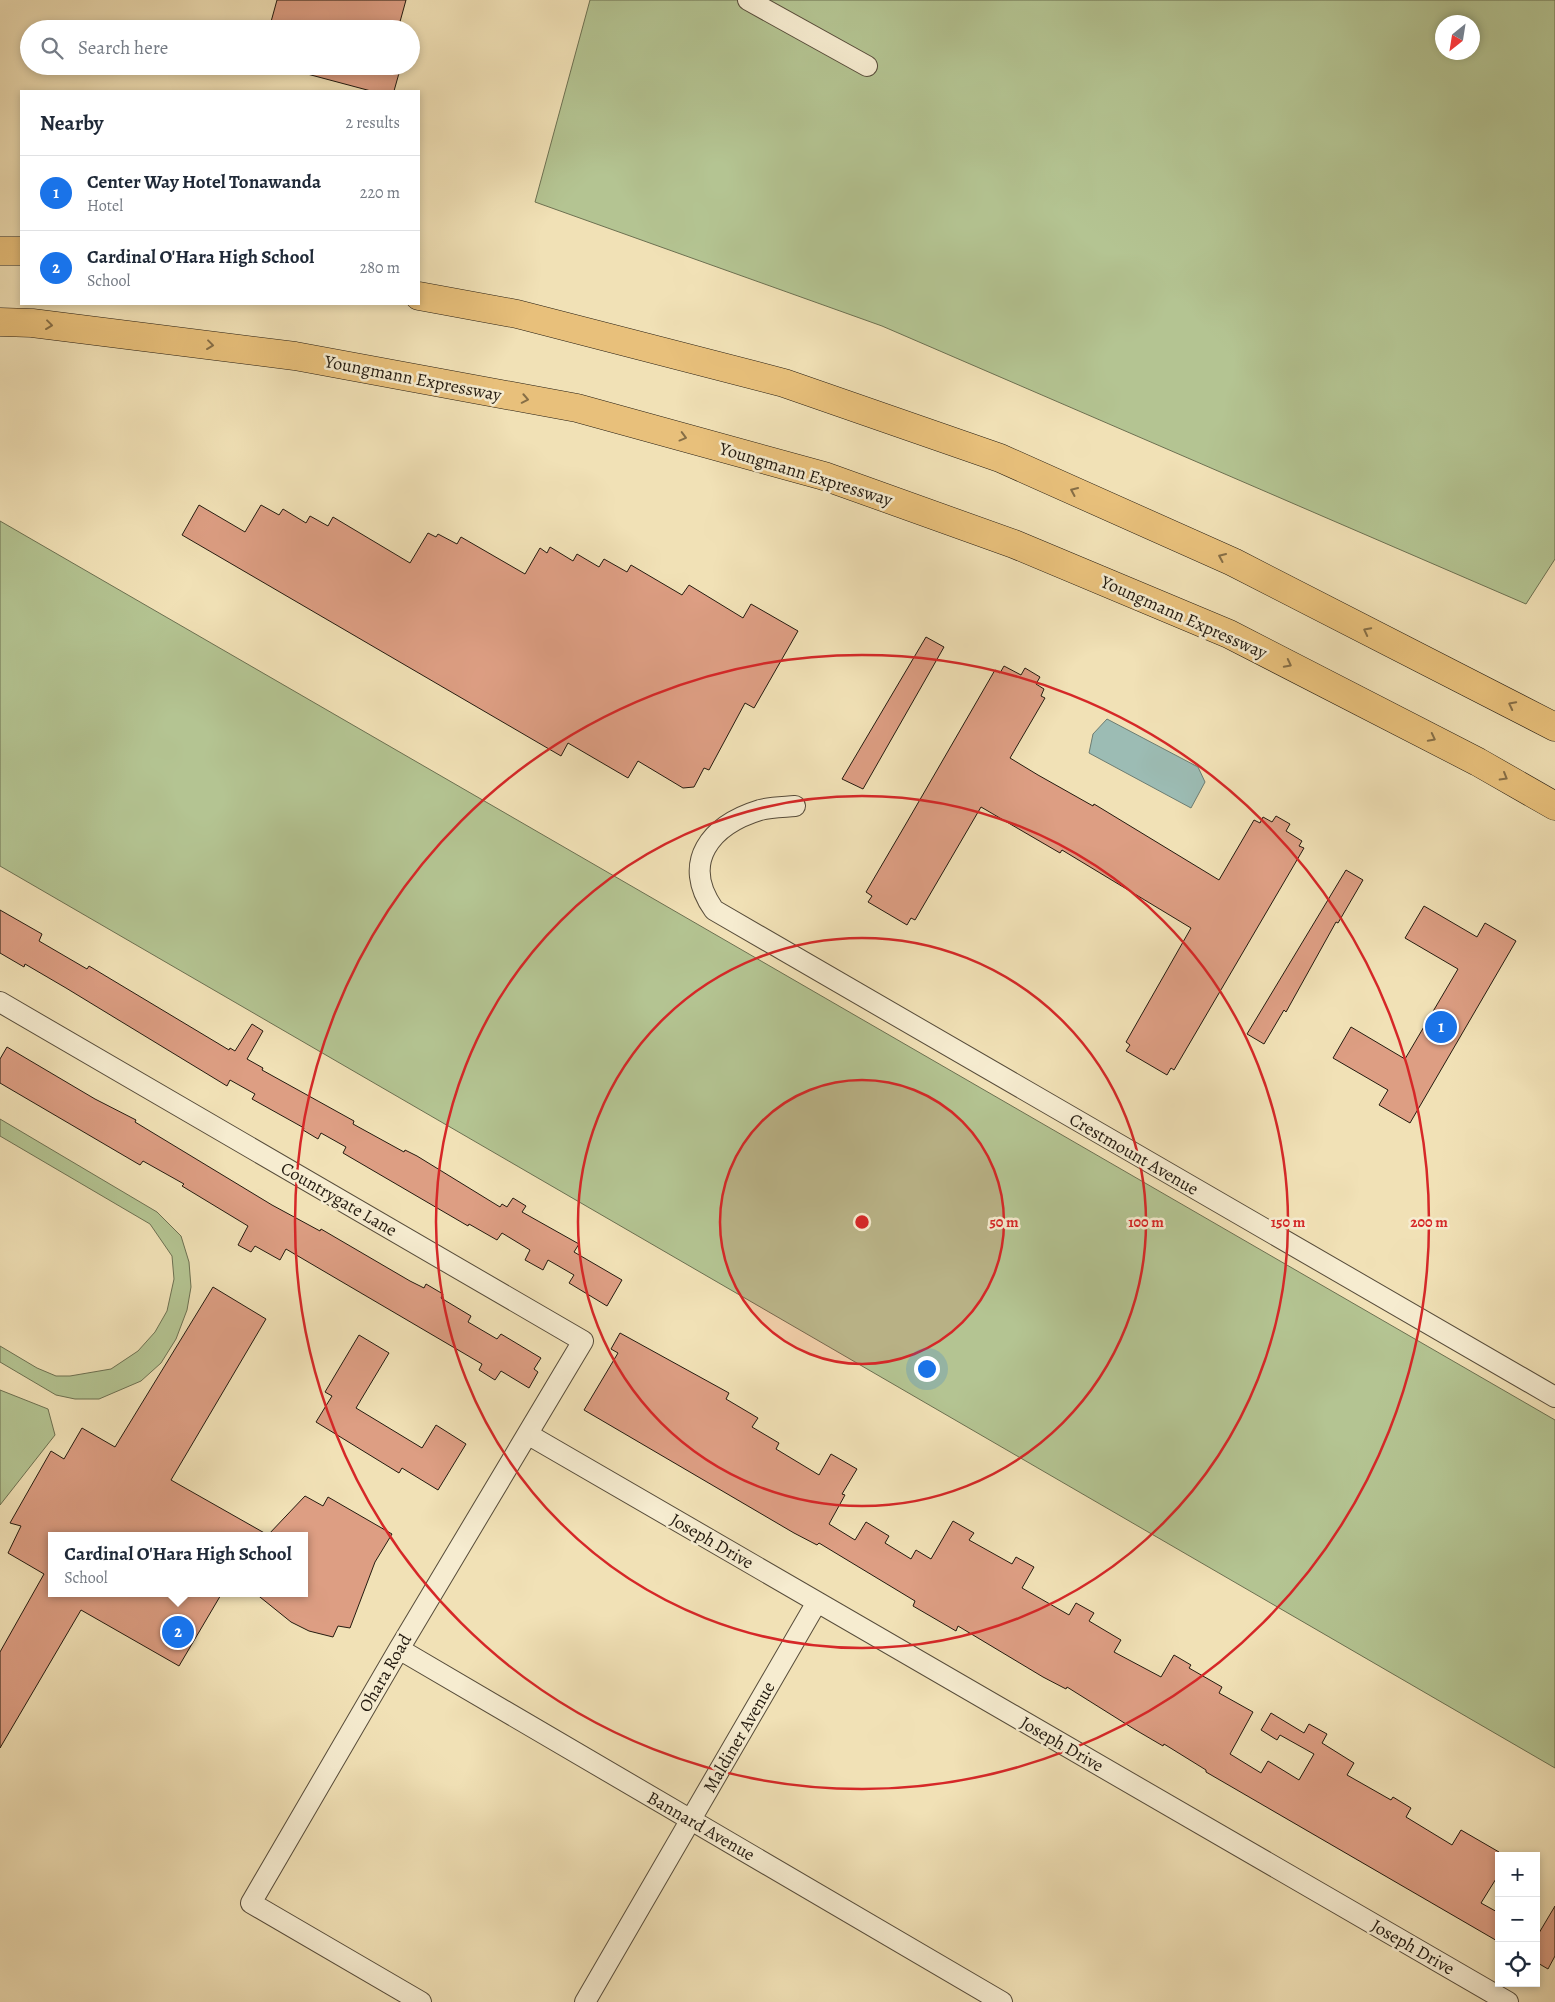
<!DOCTYPE html>
<html lang="en">
<head>
<meta charset="utf-8">
<style>
	body { margin:0; font-family:Alegreya,serif; background:#f2f2f3; color:#1f2937 }
	.controls { position:absolute; right:15px; bottom:15px; display:grid; overflow:hidden; border-radius:0px; box-shadow:0 2px 8px #0003 }
	.controls button { width:45px; height:45px; display:grid; place-items:center; padding:0; border:0; border-bottom:1px solid #e0e1e3; background:#fff; color:#1f2937; font:25px sans-serif }
	.compass { position:absolute; left:1435px; top:15px; width:45px; height:45px; border-radius:50%; background:#fff; box-shadow:0 2px 8px #0003; rotate:210deg }
	.you { position:absolute; left:926px; top:1368px; width:18px; height:18px; margin:-12px; border:4px solid #fff; border-radius:50%; background:#1a73e8; box-shadow:0 0 0 8px #1a73e833 }
	.badge { display:grid; place-items:center; width:32px; height:32px; border-radius:50%; background:#1a73e8; color:#fff; font-size:16px; font-weight:700 }
	.pin { position:absolute; translate:-50% -50%; border:2px solid #fff; box-shadow:0 1px 5px #0006 }
	.popup { position:absolute; left:48px; top:1532px; width:260px; height:65px; box-sizing:border-box; display:grid; place-content:center; border-radius:0px; background:#fff; filter:drop-shadow(0 1px 4px #0005); font-size:16px; white-space:nowrap; color:#747a83 }
	.popup b { font-size:19px; color:#1f2937 }
	.popup::after { content:''; position:absolute; left:50%; top:100%; margin-left:-10px; border:10px solid transparent; border-top-color:#fff }
	.list { margin:0; padding:0; list-style:none }
	h2 { display:flex; justify-content:space-between; align-items:center; height:65px; margin:0; padding:0 20px; font-size:21px }
	h2 small { font-size:16px; font-weight:400; color:#747a83 }
	.list li { display:grid; grid-template-columns:32px 1fr auto; gap:15px; align-items:center; box-sizing:border-box; height:75px; padding:0 20px; border-top:1px solid #e0e1e3 }
	.list b { display:block; font-size:19px; white-space:nowrap }
	.list p { margin:0; font-size:16px; white-space:nowrap; color:#747a83 }
	.list em { font-size:16px; font-style:normal; color:#747a83 }
	.icon { flex:none; width:28px; height:28px; fill:none; stroke:currentColor; stroke-width:2; stroke-linecap:round; stroke-linejoin:round }
	.map { position:relative; flex:none; width:1555px; height:2002px; overflow:hidden }
	.search { position:absolute; background:#fff; box-shadow:0 2px 8px #0003; left:20px; top:20px; width:400px; height:55px; display:flex; align-items:center; gap:12px; box-sizing:border-box; padding:0 18px; border-radius:28px; color:#747a83; font-size:19px }
	.panel { position:absolute; background:#fff; box-shadow:0 2px 8px #0003; left:20px; top:90px; width:400px; height:215px; border-radius:0px }
	.map>svg:first-child { display:block }
	.green { fill:#b4c492; stroke:#6c7051; fill-rule:evenodd }
	.water { fill:#9cbcb4; stroke:#6c7c72 }
	.building { fill:#dd9e83; stroke:#241b10 }
	.lines { fill:none; stroke-linecap:round; stroke-linejoin:round }
	.minor-casing { stroke:#574c3a; stroke-width:22 }
	.motorway-casing { stroke:#241b10; stroke-width:29 }
	.minor { stroke:#f6ecd0; stroke-width:20 }
	.motorway { stroke:#e8c07b; stroke-width:28 }
	.oneway { stroke:#866e46 }
	.ring { fill:none; stroke:#d62828; stroke-width:2.5 }
	.labels { text-anchor:middle; stroke-width:5; stroke-linejoin:round; paint-order:stroke }
	.street-label { font-size:18px; fill:#241b10; stroke:#f6ecd0 }
	.centre { fill:#d62828; stroke:#f6ecd0; stroke-width:2.5 }
	.ring-label { font-size:15px; text-anchor:middle; font-weight:bold; fill:#d62828; stroke:#f6ecd0; stroke-width:5; stroke-linejoin:round; paint-order:stroke }
</style>
</head>
<body>
<div class="map">
<svg width="1555" height="2002" viewBox="0 0 1555 2002">
	<rect width="100%" height="100%" fill="#f1e1b6"/>
	<filter id="stains"><feTurbulence type="fractalNoise" baseFrequency=".004" numOctaves="4"/><feColorMatrix values="0 0 0 0 .2 0 0 0 0 .09 0 0 0 0 .02 0 0 0 .5 -.17"/></filter>
	<radialGradient id="worn" r=".72"><stop offset=".6" stop-color="#630" stop-opacity="0"/><stop offset="1" stop-color="#630" stop-opacity=".3"/></radialGradient>
	<path class="green" d="M590 0H1555V559L1526 604 882 326 535 202ZM1442 22H1472V52H1442Z
		M0 521 1555 1420V1768L0 866Z
		M0 1119 157 1212 181 1236 189 1262 191 1287 187 1310 176 1339 161 1363 141 1381 99 1399H75L56 1395 0 1362V1346L37 1368 56 1376H70L111 1369 138 1351 155 1332 167 1311 174 1279 172 1256 150 1224 0 1136Z
		M0 1390 48 1409 55 1435 0 1505Z"/>
	<path class="water" d="M1107 719 1198 767 1205 782 1191 808 1089 753 1093 734Z"/>
	<path class="building" d="M277 0H406L398 29H269Z
		M297 66H401L394 91H371L296 71Z
		M199 505 245 532 261 505 279 515 283 509 306 523 310 516 328 526 333 517 410 563 428 533 436 537 438 534 457 544 461 537 525 574 540 548 547 553 550 547 573 561 577 554 599 567 604 559 627 572 631 565 682 595 689 585 743 618 751 604 798 631 754 708 745 703 709 770 704 768 694 787 683 788 638 761 628 778 568 743 561 756 182 535Z
		M926 637 944 647 863 789 842 779Z
		M1004 666 1021 675 1025 668 1040 677 1036 684 1044 689 1041 696 1045 698 1010 758 1038 775 1093 806 1094 804 1219 880 1254 820 1260 823 1263 817 1272 822 1276 816 1290 824 1286 831 1302 841 1299 846 1304 848 1174 1070 1171 1068 1167 1075 1126 1051 1130 1045 1126 1042 1191 928 1062 850 1060 853 981 807 915 920 911 918 907 925 868 902 872 896 866 892 907 822 995 670 1000 673Z
		M1346 870 1363 880 1338 923 1336 922 1286 1012 1284 1010 1264 1044 1247 1034Z
		M1424 906 1477 937 1485 923 1516 941 1410 1123 1379 1105 1388 1090 1333 1058 1351 1027 1405 1059 1458 969 1405 938Z
		M0 910 42 934 39 941 87 969 89 966 229 1050 230 1048 235 1051 252 1024 263 1031 247 1059 263 1068 262 1070 354 1121 353 1124 404 1152 405 1150 417 1156 500 1207 502 1204 507 1207 513 1198 526 1206 522 1212 579 1244 574 1252 622 1280 607 1306 569 1283 574 1275 548 1260 543 1270 525 1260 530 1250 502 1233 497 1240 469 1224 468 1226 343 1153 346 1147 321 1133 318 1139 303 1130 304 1128 252 1099 255 1094 230 1080 227 1086 66 988 25 964 24 967 0 953Z
		M7 1047 95 1099 136 1120 135 1122 272 1205 320 1231 321 1229 410 1281 424 1288 426 1284 443 1294 441 1298 471 1316 468 1322 497 1339 501 1334 541 1358 534 1369 538 1372 529 1388 501 1371 495 1380 479 1370 482 1364 286 1249 280 1260 255 1246 251 1252 238 1245 248 1226 182 1186 184 1184 143 1161 140 1165 0 1083V1059Z
		M213 1287 266 1319 171 1480 268 1535 305 1496 323 1506 328 1497 392 1534 375 1562 350 1628 338 1626 333 1637 309 1631 291 1622 255 1593H304V1536H52V1593H222L179 1666 81 1610 0 1748V1652L44 1574 8 1553 21 1526 10 1523 51 1451 64 1459 82 1428 115 1447Z
		M620 1333 729 1393 726 1399 758 1418 752 1427 779 1443 776 1449 819 1475 831 1454 857 1469 842 1494 845 1495 829 1524 855 1540 866 1522 889 1536 885 1543 911 1559 916 1550 931 1559 953 1521 974 1533 969 1540 1012 1564 1016 1557 1034 1567 1022 1588 1069 1615 1076 1603 1094 1613 1089 1621 1121 1640 1114 1652 1161 1677 1174 1655 1191 1665 1189 1668 1222 1687 1219 1693 1253 1712 1230 1754 1261 1773 1268 1761 1299 1780 1314 1754 1280 1735 1277 1740 1261 1730 1271 1713 1304 1733 1309 1724 1327 1734 1322 1743 1354 1763 1347 1775 1391 1800 1393 1797 1411 1808 1406 1817 1452 1845 1461 1830 1499 1852V1874L1481 1903 1499 1913V1942L1206 1772V1770L1164 1744 1163 1746 1134 1729 1067 1687 1066 1689 1043 1677 958 1626 956 1631 913 1606 915 1601 819 1543 817 1545 794 1533 584 1410 618 1353 611 1349Z
		M359 1335 389 1353 356 1408 422 1448 436 1425 466 1444 438 1490 402 1468 399 1473 316 1422 332 1396 325 1392Z
		M1555 1906V1956L1548 1969 1536 1962V1938Z"/>
	<g class="lines">
		<g class="minor-casing">
			<path id="minor" d="M748 0 867 66
				M795 806C784 807 771 807 760 810 711 825 680 862 714 910L1555 1397
				M0 1002 583 1341 399 1649 251 1903 421 2002
				M529 1435 1508 2002
				M399 1649 1002 2002
				M585 2002 817 1602"/>
		</g>
		<g class="motorway-casing">
			<path id="motorway" d="M0 251H21
				M419 296 517 314 784 383 1000 458 1233 562 1555 727
				M0 322 32 323 295 356 577 408 824 476 1014 544 1229 634 1478 762 1555 806"/>
		</g>
		<use href="#minor" class="minor"/>
		<use href="#motorway" class="motorway"/>
	</g>
	<defs><path id="oneway-chevron" d="M-2-3.5L2.5 0L-2 3.5" fill="none" stroke-width="1.6" stroke-linecap="round" stroke-linejoin="round" transform="scale(1.25)"/></defs>
	<g class="oneway">
		<use href="#oneway-chevron" transform="translate(49 325) rotate(7)"/>
		<use href="#oneway-chevron" transform="translate(210 345) rotate(7)"/>
		<use href="#oneway-chevron" transform="translate(525 399) rotate(11)"/>
		<use href="#oneway-chevron" transform="translate(683 437) rotate(15)"/>
		<use href="#oneway-chevron" transform="translate(1074 491) rotate(-156)"/>
		<use href="#oneway-chevron" transform="translate(1222 557) rotate(-156)"/>
		<use href="#oneway-chevron" transform="translate(1367 631) rotate(-153)"/>
		<use href="#oneway-chevron" transform="translate(1288 664) rotate(27)"/>
		<use href="#oneway-chevron" transform="translate(1512 705) rotate(-153)"/>
		<use href="#oneway-chevron" transform="translate(1432 738) rotate(27)"/>
		<use href="#oneway-chevron" transform="translate(1504 777) rotate(30)"/>
	</g>
	<circle cx="862" cy="1222" r="142" fill="#d62828" fill-opacity=".12"/>
	<g class="ring">
		<circle cx="862" cy="1222" r="142"/>
		<circle cx="862" cy="1222" r="284"/>
		<circle cx="862" cy="1222" r="426"/>
		<circle cx="862" cy="1222" r="567"/>
	</g>
	<g class="labels">
		<g class="street-label">
			<text transform="translate(413 378) rotate(11)" y="6">Youngmann Expressway</text>
			<text transform="translate(806 474) rotate(17)" y="6">Youngmann Expressway</text>
			<text transform="translate(1184 617) rotate(24)" y="6">Youngmann Expressway</text>
			<text transform="translate(1134 1154) rotate(30)" y="6">Crestmount Avenue</text>
			<text transform="translate(339 1199) rotate(30)" y="6">Countrygate Lane</text>
			<text transform="translate(712 1541) rotate(30)" y="6">Joseph Drive</text>
			<text transform="translate(385 1673) rotate(-60)" y="6">Ohara Road</text>
			<text transform="translate(739 1737) rotate(-60)" y="6">Maldiner Avenue</text>
			<text transform="translate(1062 1744) rotate(30)" y="6">Joseph Drive</text>
			<text transform="translate(701 1826) rotate(30)" y="6">Bannard Avenue</text>
			<text transform="translate(1413 1947) rotate(30)" y="6">Joseph Drive</text>
		</g>
	</g>
	<circle cx="862" cy="1222" r="8" class="centre"/>
	<g class="ring-label">
		<text x="1004" y="1227">50 m</text>
		<text x="1146" y="1227">100 m</text>
		<text x="1288" y="1227">150 m</text>
		<text x="1429" y="1227">200 m</text>
	</g>
	<rect width="100%" height="100%" filter="url(#stains)"/>
	<rect width="100%" height="100%" fill="url(#worn)"/>
</svg>
<div class="controls">
<button>+</button>
<button>−</button>
<button><svg class="icon" aria-label="locate" viewBox="0 0 24 24"><circle cx="12" cy="12" r="6"/><path d="M12 2v4M12 18v4M2 12h4M18 12h4"/></svg></button>
</div>
<svg class="compass" viewBox="-18 -18 36 36"><path d="M0-13l5 13h-10z" fill="#e53935"/><path d="M0 13l5-13h-10z" fill="#747a83"/></svg>
<div class="you"></div>
<div class="pin badge" style="left:1441px;top:1027px">1</div>
<div class="pin badge" style="left:178px;top:1632px">2</div>
<div class="popup"><b>Cardinal O'Hara High School</b>School</div>
<div class="search"><svg class="icon" aria-label="search" viewBox="0 0 24 24"><circle cx="10" cy="10" r="6"/><path d="M15 15l6 6"/></svg>Search here</div>
<section class="panel">
<h2>Nearby<small>2 results</small></h2>
<ul class="list">
<li><span class="badge">1</span><div><b>Center Way Hotel Tonawanda</b><p>Hotel</p></div><em>220 m</em></li>
<li><span class="badge">2</span><div><b>Cardinal O'Hara High School</b><p>School</p></div><em>280 m</em></li>
</ul>
</section>
</div>
</body>
</html>
